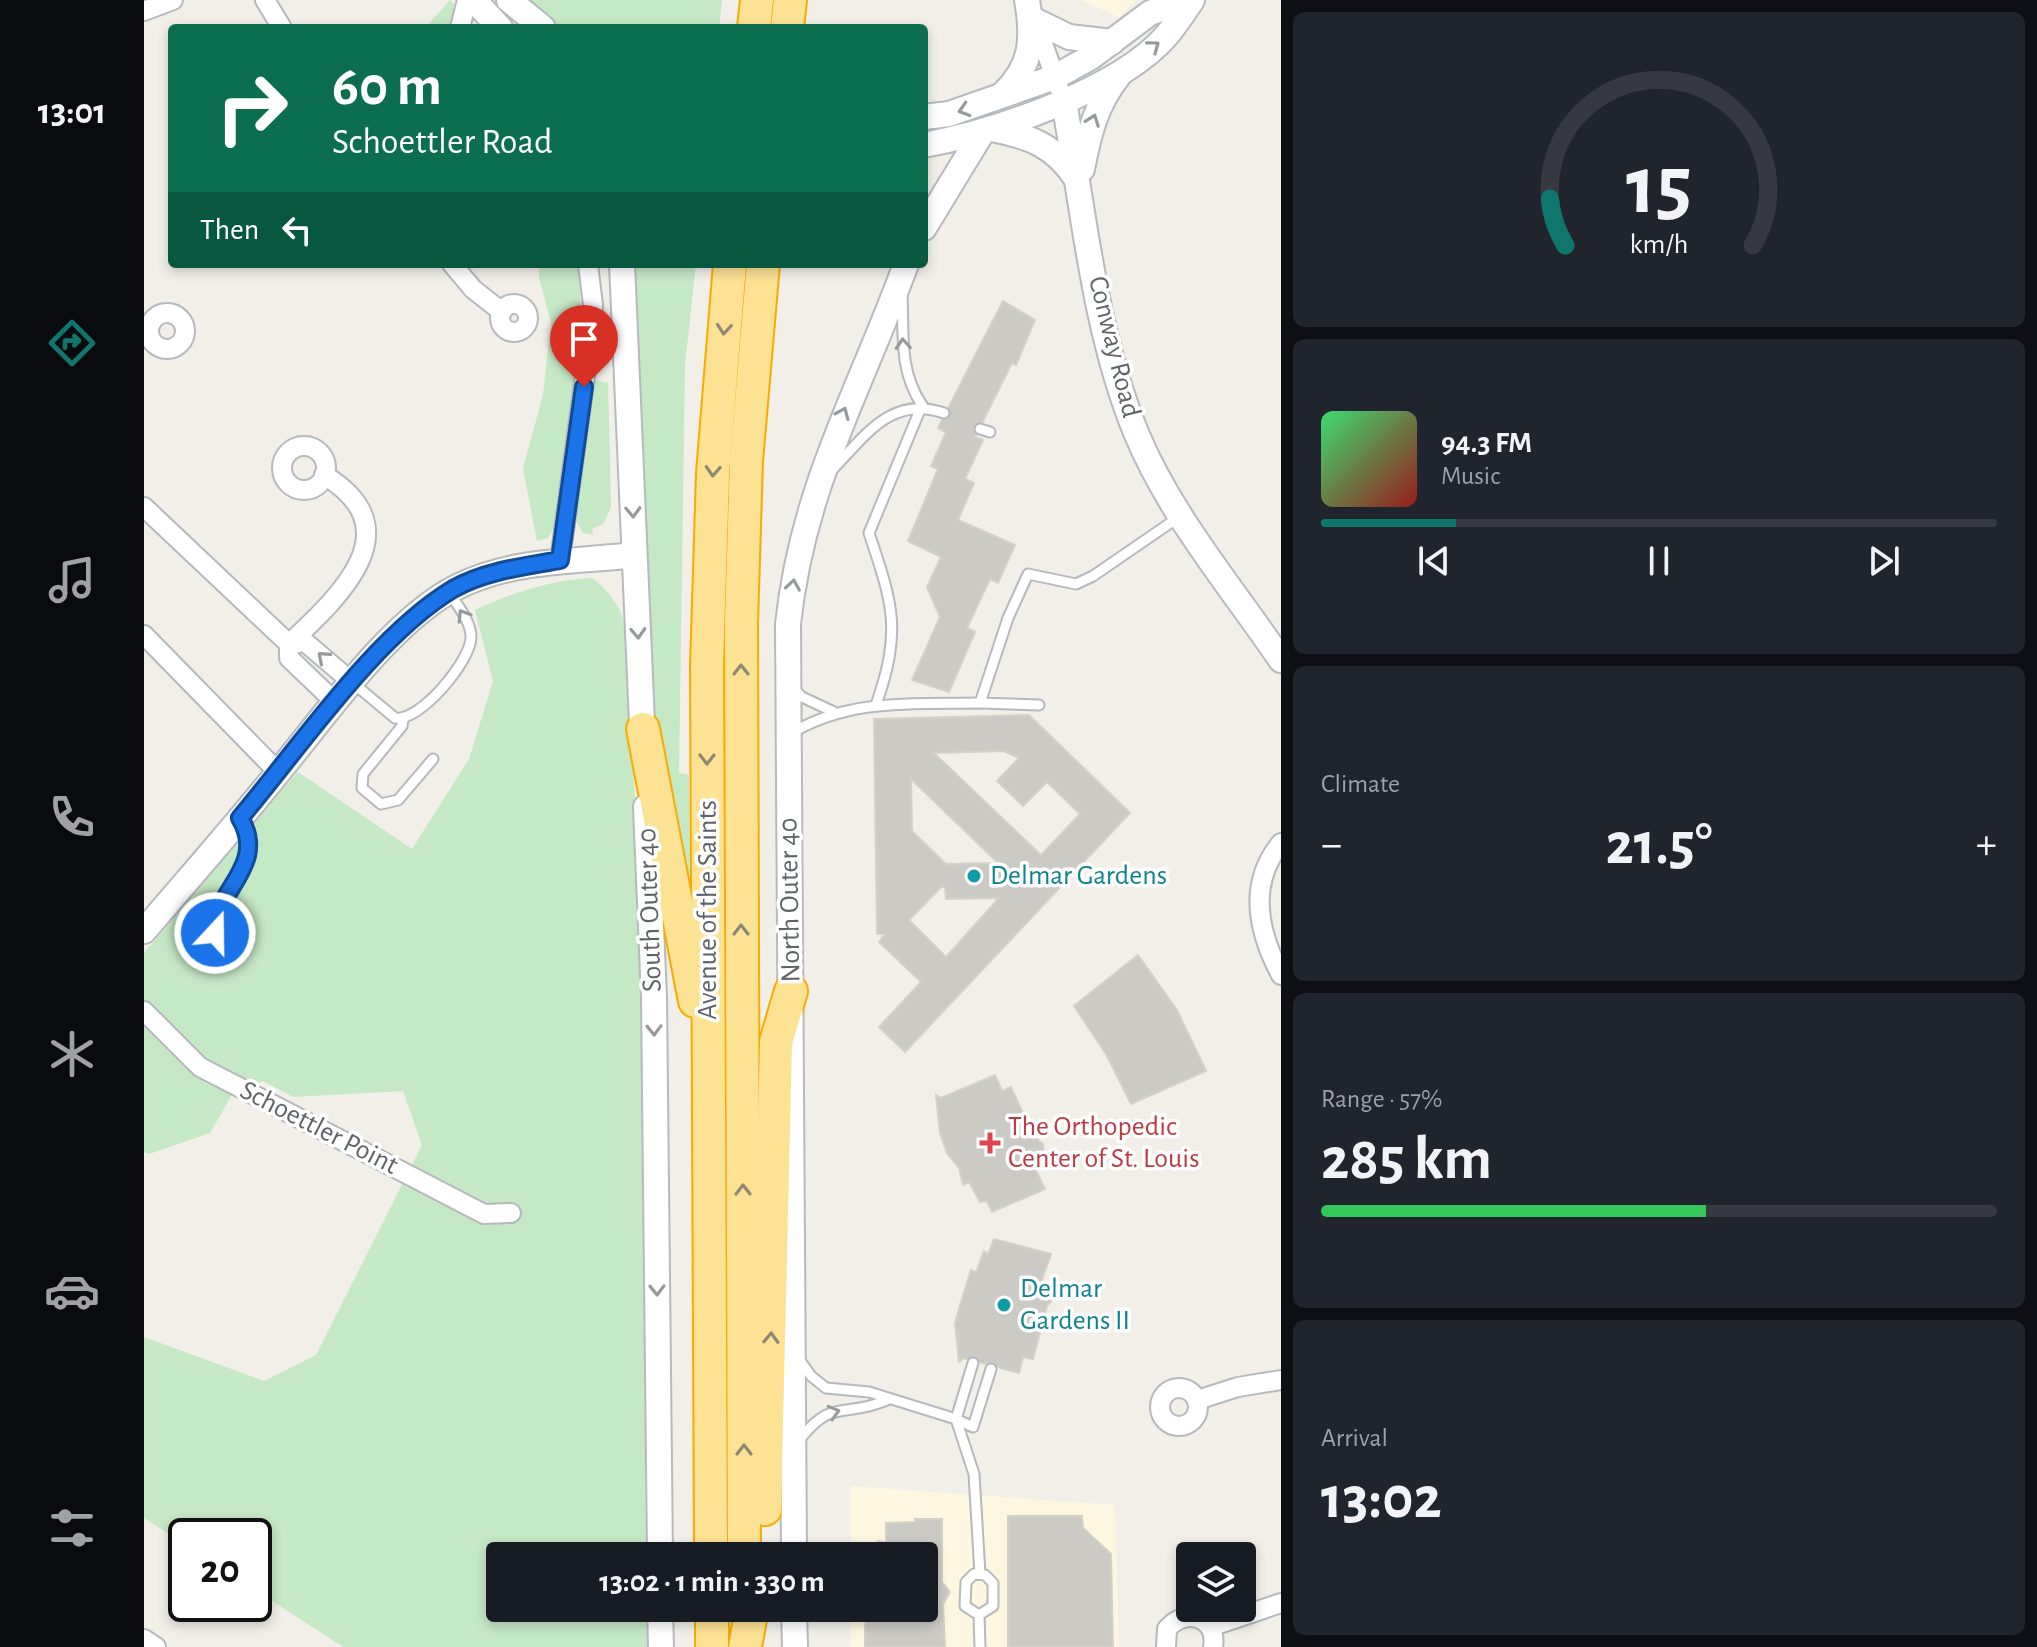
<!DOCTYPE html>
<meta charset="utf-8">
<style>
:root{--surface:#171b24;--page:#20242c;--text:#f1f3f6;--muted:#9ea1a6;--line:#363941;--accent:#0f766e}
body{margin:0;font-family:"Alegreya Sans",sans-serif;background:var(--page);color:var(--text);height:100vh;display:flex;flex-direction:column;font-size:30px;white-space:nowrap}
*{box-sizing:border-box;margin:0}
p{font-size:26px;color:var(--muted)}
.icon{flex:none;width:44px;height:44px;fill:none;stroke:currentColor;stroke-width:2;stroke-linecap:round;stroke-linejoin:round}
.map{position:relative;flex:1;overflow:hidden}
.panel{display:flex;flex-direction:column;gap:12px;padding:12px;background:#0d0f14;width:756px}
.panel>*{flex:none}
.banner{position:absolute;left:24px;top:24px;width:760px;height:244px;border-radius:8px;box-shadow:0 4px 12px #0003;background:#0b6e4f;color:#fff;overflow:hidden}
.controls{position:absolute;left:1032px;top:1542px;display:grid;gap:16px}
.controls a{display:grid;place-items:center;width:80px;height:80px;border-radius:8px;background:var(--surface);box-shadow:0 4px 12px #0003;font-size:40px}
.speed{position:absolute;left:24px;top:1518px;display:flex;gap:16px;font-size:40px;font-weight:700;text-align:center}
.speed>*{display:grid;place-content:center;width:104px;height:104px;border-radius:50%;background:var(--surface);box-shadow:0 4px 12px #0003;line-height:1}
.speed .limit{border:4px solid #111;border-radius:12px;background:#fff;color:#111}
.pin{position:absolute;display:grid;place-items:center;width:68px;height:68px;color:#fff;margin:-82px -34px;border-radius:50% 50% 50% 0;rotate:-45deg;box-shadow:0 0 8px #0007}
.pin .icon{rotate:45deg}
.me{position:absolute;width:88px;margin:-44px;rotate:21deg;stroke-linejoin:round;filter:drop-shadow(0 0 6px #0008)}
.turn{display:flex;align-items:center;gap:28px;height:168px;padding:0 32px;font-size:36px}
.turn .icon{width:104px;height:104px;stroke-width:2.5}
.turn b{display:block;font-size:56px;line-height:68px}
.then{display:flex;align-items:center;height:76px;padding:0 32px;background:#0003;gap:16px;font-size:30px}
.big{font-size:60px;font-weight:700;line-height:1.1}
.panel .card{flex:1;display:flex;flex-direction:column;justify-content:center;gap:12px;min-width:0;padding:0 28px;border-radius:12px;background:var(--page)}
.panel .dial{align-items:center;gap:0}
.dial svg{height:208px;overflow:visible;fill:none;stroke:var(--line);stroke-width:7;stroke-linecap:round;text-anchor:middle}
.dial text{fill:var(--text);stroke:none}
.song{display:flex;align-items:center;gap:24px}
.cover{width:96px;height:96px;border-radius:12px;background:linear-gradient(135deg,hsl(140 70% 55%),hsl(0 70% 35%))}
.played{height:8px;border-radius:4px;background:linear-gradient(90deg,var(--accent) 20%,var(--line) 20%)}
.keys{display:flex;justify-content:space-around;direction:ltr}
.heat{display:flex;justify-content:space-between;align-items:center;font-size:44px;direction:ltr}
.charge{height:12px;border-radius:6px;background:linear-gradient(90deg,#34c759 57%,var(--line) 0)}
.trip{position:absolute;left:342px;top:1542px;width:452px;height:80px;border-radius:8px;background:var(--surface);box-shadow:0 4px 12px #0003;font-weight:700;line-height:80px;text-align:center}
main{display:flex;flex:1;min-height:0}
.dock{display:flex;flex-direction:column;width:144px;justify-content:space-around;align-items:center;background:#090b0e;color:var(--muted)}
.dock .icon{width:56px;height:56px}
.dock .on{color:var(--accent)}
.dock b{font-size:36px;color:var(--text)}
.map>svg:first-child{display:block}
</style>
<main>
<nav class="dock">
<b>13:01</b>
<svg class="icon on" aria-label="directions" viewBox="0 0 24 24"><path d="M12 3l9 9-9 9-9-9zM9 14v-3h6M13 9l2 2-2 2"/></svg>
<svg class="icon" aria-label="music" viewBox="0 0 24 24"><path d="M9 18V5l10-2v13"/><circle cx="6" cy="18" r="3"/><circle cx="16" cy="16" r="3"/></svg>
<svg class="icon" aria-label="phone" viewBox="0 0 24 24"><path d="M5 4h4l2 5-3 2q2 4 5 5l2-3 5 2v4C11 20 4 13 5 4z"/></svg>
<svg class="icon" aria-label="climate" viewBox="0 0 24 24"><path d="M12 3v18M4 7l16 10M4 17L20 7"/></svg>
<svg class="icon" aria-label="car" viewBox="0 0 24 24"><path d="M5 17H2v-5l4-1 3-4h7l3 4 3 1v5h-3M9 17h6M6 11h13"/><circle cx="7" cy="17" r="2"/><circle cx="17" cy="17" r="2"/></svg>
<svg class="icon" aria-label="filters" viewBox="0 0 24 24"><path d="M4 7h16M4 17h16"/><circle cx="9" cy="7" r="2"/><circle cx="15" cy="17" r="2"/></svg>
</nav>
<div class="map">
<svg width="1137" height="1647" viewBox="0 0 1137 1647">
<rect width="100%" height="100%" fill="#f1efe8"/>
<g fill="#fef7e0">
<path d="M937 0H993L975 17Z"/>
<path d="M707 1486 971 1505 975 1647H707V1608H780V1556H707Z"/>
</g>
<g fill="#c5e8c5">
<path d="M306 0 313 7 310 28H281Z"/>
<path d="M376 0H578L575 28H414Z"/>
<path d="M395 264H434L439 342 410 528 404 538 393 541 379 468 399 395 407 323 395 277Z"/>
<path d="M491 264H552L541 364 535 773 545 775 546 873 536 876 515 753 509 687Z"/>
<path d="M450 380 464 383 467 507 459 524 448 529 449 535 439 533 431 519Z"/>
<path d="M448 578C469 594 478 610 484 635L497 947 502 1556H356V1608H502L503 1647H199L110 1589V1536H42V1545L0 1518V1337L120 1381 172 1355 278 1145 259 1091 149 1097 119 1081 87 1096 66 1133 5 1154 0 1152V953L154 772 268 849 325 759 349 681 331 610C369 593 405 580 448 578Z"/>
</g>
<g fill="#cccac5" stroke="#d6d1c6" stroke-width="2" fill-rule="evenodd">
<path d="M859 301 891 320 872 365 868 363 831 437 839 440 821 479 830 483 814 520 871 545 854 583 846 579 823 628 831 632 805 692 768 680 796 617 783 587 797 557 764 541 794 469 787 466 802 432 794 428Z"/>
<path d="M885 715 986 813 761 1052 735 1027 777 982 735 942 741 934H733L730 719ZM860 751 875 758 853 781 879 806 903 782 936 814 897 855 790 753ZM767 779 854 863 802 864 768 831ZM797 887H801L802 899 855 898 802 957 765 920Z"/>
<path d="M994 955 1033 1010 1062 1071 987 1104 962 1054 930 1006Z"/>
<path d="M851 1075 858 1091 867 1087 889 1136 899 1144 900 1154 888 1162 901 1189 848 1212 843 1201 836 1202 825 1182 819 1185 815 1168 803 1153 796 1133 792 1095 797 1098Z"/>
<path d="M850 1239 907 1254 897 1283 906 1285 911 1297 903 1306 889 1359 879 1357 875 1373 820 1358 815 1362 811 1324 816 1305 827 1270 832 1272 840 1251 844 1254Z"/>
<path d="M864 1516H938L939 1528 967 1554 969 1647H864Z"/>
<path d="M771 1519H798V1582L806 1592 799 1604 801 1647H721V1626L726 1608H780V1556H735L734 1541 742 1543V1523L771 1522Z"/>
</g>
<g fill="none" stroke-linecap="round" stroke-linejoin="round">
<defs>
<g id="lane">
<path d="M758 297C760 336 755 371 778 405"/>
<path d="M836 429 846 432"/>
<path d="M688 470C722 435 747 395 800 413"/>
<path d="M209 683 251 718C276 722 327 661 327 637 327 621 313 605 305 592"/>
<path d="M649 688 658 697 690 712"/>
<path d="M732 705C758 630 749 605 725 533L778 405"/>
<path d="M895 705 836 703 864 618 884 574 932 584 949 576 1035 517"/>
<path d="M259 719 258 726 219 774 218 788 237 804 254 800 289 759"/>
<path d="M646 734C705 698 769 704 836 703"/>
<path d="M73 937 70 926C82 894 119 856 98 821"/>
<path d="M655 1359 667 1376 682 1388 725 1392 812 1419 829 1363"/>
<path d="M812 1419 830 1474 836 1574"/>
<path d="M812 1419 829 1427 847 1369"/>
<path d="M654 1442C688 1396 700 1419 743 1400"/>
<path d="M830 1574 841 1575 849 1583V1606L835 1615 821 1606 822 1582Z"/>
<path d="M835 1615 836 1647"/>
</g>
<g id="street">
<path d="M121 0 138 28"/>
<path d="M0 11 29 0"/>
<path d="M890 19 915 88"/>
<path d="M316 28 323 0"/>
<path d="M308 264 329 289 358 312"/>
<circle cx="370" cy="318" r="14"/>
<circle cx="23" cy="331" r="18"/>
<circle cx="160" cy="468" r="22"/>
<path d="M0 507 145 644V658L191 702"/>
<path d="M416 560 447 331 449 305 444 264"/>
<path d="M0 635 135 773"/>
<path d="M145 644C197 595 269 529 180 475"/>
<path d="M145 644 161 642 209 683"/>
<path d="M1137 843C1103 884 1114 932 1137 975"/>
<path d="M0 1011 56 1067 340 1214 367 1213"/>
<circle cx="1035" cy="1407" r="19"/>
<path d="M1053 1400 1094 1387 1137 1380"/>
<path d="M1066 1627 1137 1603"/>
<path d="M0 1639 12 1647"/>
<path d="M1022 1647 1023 1629C1041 1607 1074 1617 1069 1647"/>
</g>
<g id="secondary">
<path d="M330 0 356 28"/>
<path d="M365 0 399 28"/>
<path d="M890 20 925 37 968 42"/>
<path d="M858 95C888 67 890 40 883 0"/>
<path d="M920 102C940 212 950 331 993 435 1027 516 1088 588 1137 660"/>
<path d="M780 117 805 114 911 77 947 57 1006 13 1040 0"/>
<path d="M847 129C885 136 910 145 932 178"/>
<path d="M780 145C850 132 976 90 1023 35 1032 24 1040 12 1048 0"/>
<path d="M938 169C945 133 952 104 975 75"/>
<path d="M780 228 839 131"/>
<path d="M478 264 499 746"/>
<path d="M502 807 510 998 516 1556"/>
<path d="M0 931C46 877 93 824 137 769 183 713 248 620 313 587 368 559 431 562 490 555"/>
<path d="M650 1556 644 624C659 485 716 391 762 264"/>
<path d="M516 1608 517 1647"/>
<path d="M650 1608 651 1647"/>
</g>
<g id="highway">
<path d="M610 28 613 0"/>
<path d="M643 28 646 0"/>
<path d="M499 729 551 1001"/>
<path d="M621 1509 632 1042 647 991"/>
<path d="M567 1556 563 666 569 473 586 264"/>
<path d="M600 1556 597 624 602 461 619 264"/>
<path d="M568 1608V1647"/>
<path d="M601 1647 608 1608"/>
</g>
</defs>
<use href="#lane" stroke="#b5b8bc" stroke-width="13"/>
<use href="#street" stroke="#b5b8bc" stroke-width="22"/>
<use href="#secondary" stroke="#b6babf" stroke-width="28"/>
<use href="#highway" stroke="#f9ab00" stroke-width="36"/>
<use href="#lane" stroke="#fff" stroke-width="9"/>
<use href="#street" stroke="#fff" stroke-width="18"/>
<use href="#secondary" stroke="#fff" stroke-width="24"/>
<use href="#highway" stroke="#fde293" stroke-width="32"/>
</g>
<defs><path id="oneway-chevron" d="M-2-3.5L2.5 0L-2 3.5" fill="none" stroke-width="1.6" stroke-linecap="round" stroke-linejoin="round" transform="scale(2)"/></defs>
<g stroke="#979a9d">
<use href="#oneway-chevron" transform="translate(1010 46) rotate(-37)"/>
<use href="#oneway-chevron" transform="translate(820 110) rotate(163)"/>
<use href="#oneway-chevron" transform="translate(949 120) rotate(-70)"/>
<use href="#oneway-chevron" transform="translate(759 344) rotate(-94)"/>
<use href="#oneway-chevron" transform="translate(699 413) rotate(-67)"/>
<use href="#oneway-chevron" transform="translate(489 512) rotate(88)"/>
<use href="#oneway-chevron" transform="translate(649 585) rotate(-81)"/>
<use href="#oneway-chevron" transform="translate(319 615) rotate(-122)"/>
<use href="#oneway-chevron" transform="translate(494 633) rotate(87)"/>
<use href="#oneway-chevron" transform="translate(179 657) rotate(-139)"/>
<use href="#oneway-chevron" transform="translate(510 1030) rotate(89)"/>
<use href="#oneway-chevron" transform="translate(513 1290) rotate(89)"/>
<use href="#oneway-chevron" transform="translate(690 1412) rotate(-16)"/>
</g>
<g stroke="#8e8975">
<use href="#oneway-chevron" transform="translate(580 329) rotate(95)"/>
<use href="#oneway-chevron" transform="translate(569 471) rotate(93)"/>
<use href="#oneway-chevron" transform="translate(597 670) rotate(-90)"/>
<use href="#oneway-chevron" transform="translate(563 759) rotate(90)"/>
<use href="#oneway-chevron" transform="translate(597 930) rotate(-90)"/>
<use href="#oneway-chevron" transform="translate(599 1190) rotate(-90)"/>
<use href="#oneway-chevron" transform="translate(627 1338) rotate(-88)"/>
<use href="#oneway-chevron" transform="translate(600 1450) rotate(-90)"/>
</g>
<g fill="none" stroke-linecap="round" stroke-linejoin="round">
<defs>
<path id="route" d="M71 933C68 892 125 866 96 818 156 747 231 636 309 589 341 571 381 566 416 560L440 387"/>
</defs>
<use href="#route" stroke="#114b97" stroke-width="20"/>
<use href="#route" stroke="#1a73e8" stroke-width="14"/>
</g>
<g fill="#0f9aa8" stroke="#fff" stroke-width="3">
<circle cx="830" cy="876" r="8"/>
<circle cx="860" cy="1305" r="8"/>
</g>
<path fill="#e0444e" stroke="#fff" stroke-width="3" d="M842 1131h8v8h8v8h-8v8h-8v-8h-8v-8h8z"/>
<g text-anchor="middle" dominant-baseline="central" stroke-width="7" stroke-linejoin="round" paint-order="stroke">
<g font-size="28" fill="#5f6368" stroke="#fff">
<text transform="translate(970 347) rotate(76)">Conway Road</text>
<text transform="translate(646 900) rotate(-91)">North Outer 40</text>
<text transform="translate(506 910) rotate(-92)">South Outer 40</text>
<text transform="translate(564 910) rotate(-90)">Avenue of the Saints</text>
<text transform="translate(175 1128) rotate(27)">Schoettler Point</text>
</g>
<g font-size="28" fill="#0d838f" stroke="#fff" text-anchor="start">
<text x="846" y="876">Delmar Gardens</text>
<text x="876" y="1289">Delmar<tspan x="876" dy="32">Gardens II</tspan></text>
</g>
<g font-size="28" fill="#be3a42" stroke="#fff" text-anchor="start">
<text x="864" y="1127">The Orthopedic<tspan x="864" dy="32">Center of St. Louis</tspan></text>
</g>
</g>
</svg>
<div class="controls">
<a><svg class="icon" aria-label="layers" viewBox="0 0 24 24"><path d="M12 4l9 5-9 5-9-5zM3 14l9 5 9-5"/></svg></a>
</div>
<div class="speed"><div class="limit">20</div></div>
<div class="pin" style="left:440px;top:387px;background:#d93025"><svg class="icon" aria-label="arrive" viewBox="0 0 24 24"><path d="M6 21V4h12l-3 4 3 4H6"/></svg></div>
<svg class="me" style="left:71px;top:933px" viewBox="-20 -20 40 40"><circle r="17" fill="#1a73e8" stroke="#fff" stroke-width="3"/><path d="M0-11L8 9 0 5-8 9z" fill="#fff"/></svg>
<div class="trip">13:02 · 1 min · 330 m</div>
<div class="banner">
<div class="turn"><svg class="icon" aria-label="right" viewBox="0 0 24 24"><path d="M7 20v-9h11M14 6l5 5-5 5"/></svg><div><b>60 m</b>Schoettler Road</div></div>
<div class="then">Then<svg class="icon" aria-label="left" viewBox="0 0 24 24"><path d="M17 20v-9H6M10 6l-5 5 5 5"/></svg></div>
</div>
</div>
<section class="panel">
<div class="card dial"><svg viewBox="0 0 100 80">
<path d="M14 69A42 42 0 1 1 86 69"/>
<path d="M14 69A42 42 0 0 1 8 51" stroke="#0f766e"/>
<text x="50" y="56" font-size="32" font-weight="700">15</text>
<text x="50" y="72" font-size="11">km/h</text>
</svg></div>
<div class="card">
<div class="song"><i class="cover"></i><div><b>94.3 FM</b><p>Music</p></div></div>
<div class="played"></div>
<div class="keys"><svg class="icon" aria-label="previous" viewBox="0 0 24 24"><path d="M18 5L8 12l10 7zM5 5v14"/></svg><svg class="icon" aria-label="pause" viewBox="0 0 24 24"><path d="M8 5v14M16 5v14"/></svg><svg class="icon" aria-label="next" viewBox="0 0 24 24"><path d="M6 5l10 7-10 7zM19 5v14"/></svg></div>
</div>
<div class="card"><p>Climate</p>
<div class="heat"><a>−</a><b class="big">21.5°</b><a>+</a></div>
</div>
<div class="card"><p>Range · 57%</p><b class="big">285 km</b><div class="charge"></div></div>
<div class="card"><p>Arrival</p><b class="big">13:02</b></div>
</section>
</main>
